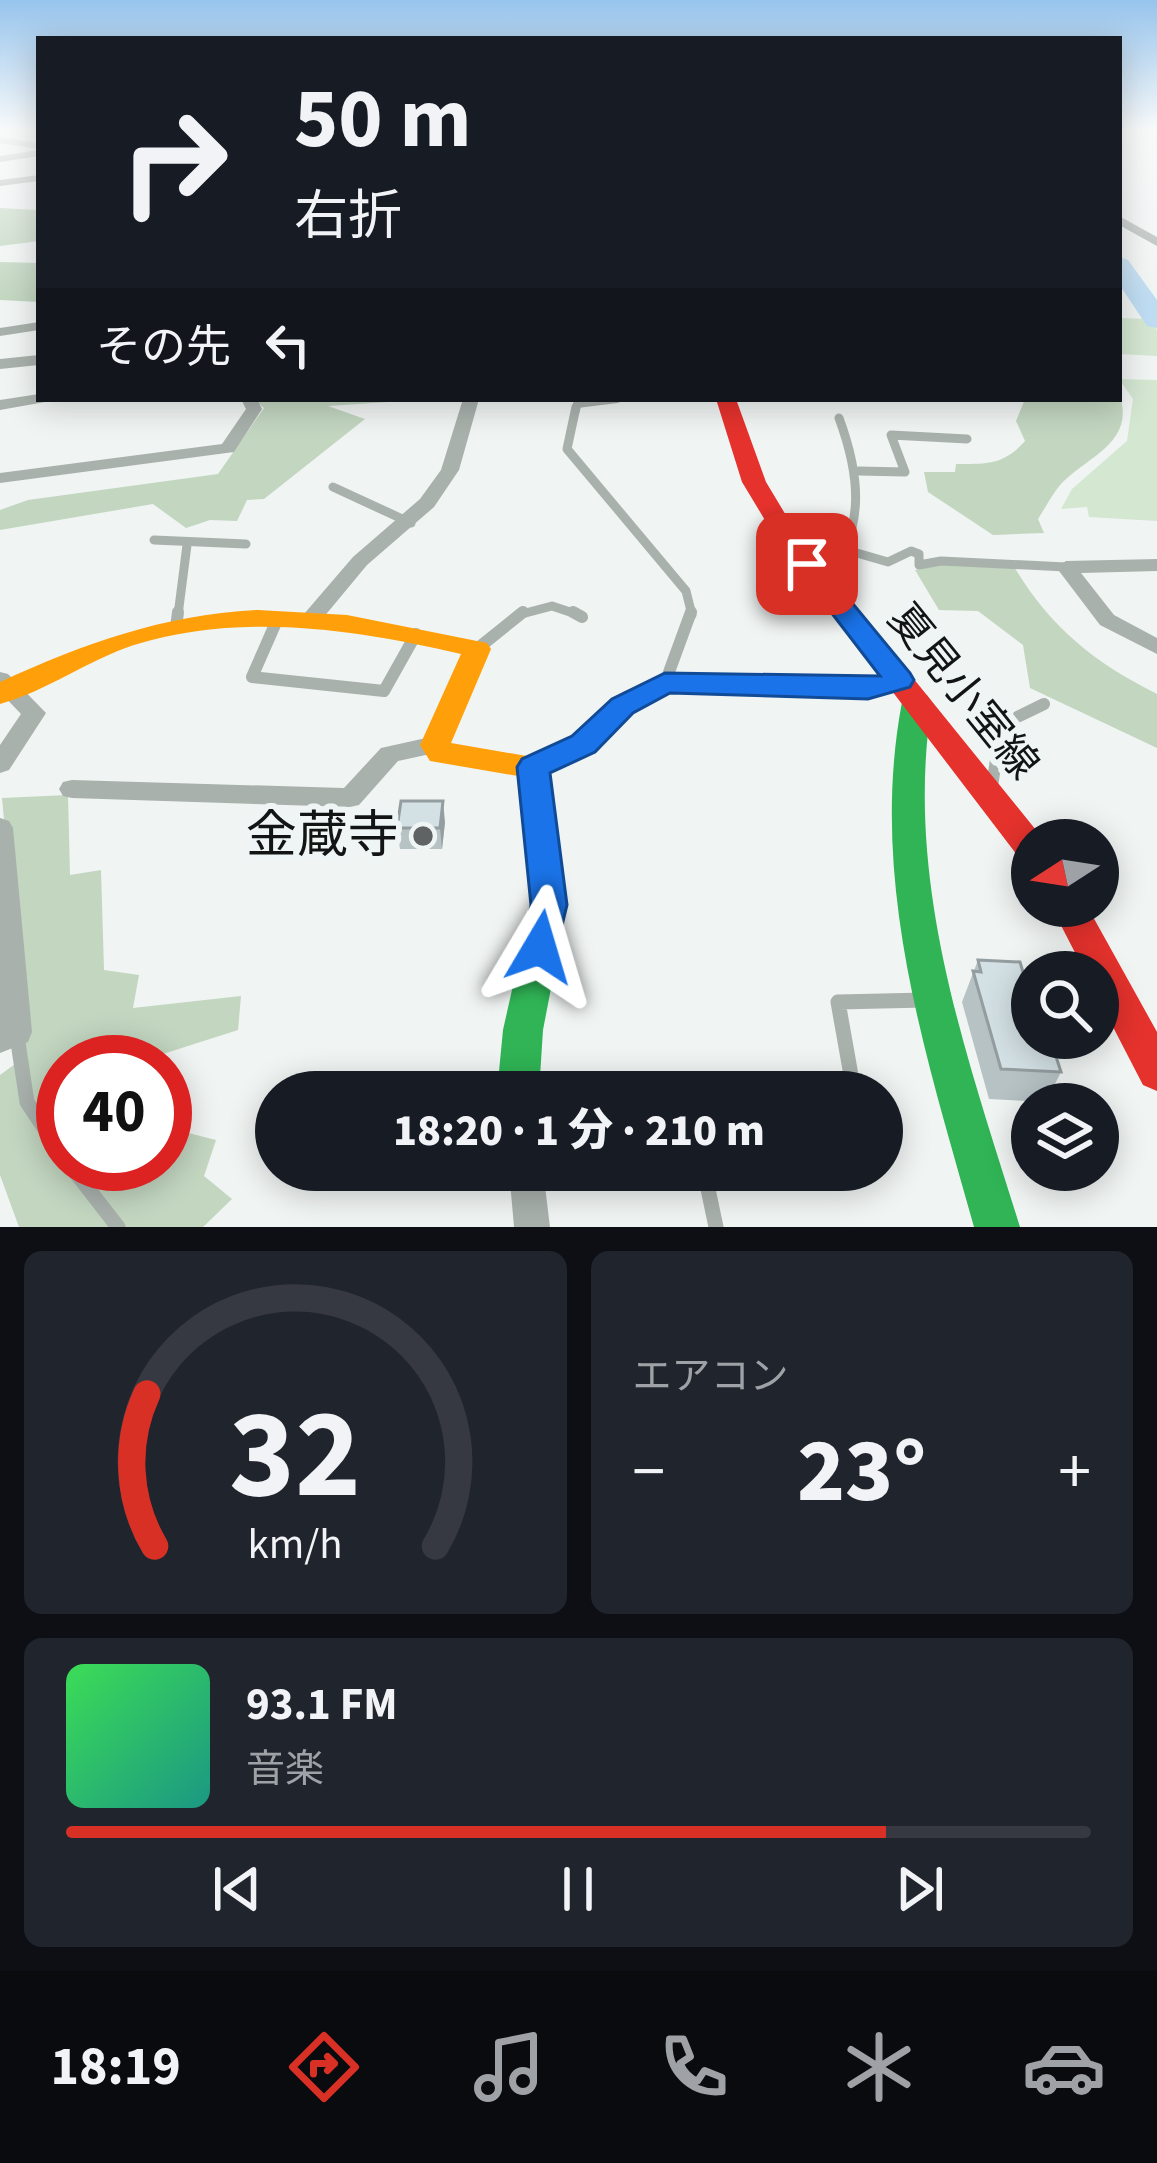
<!DOCTYPE html>
<html lang="ja">
<meta charset="utf-8">
<style>
:root{--surface:#171b24;--page:#20242c;--text:#f1f3f6;--muted:#9ea1a6;--line:#363941;--accent:#d93025}
body{margin:0;font-family:"Source Sans 3","Noto Sans JP",sans-serif;background:var(--page);color:var(--text);height:100vh;display:flex;flex-direction:column;font-size:45px;white-space:nowrap}
*{box-sizing:border-box;margin:0}
p{font-size:39px;color:var(--muted)}
.icon{flex:none;width:66px;height:66px;fill:none;stroke:currentColor;stroke-width:2;stroke-linecap:round;stroke-linejoin:round}
.map{position:relative;height:1227px;overflow:hidden}
.sheet{display:flex;flex-direction:column;gap:24px;padding:24px;background:#0d0f14;flex:1}
.sheet>*{flex:none}
.guide{position:absolute;left:36px;top:36px;width:1086px;height:366px;border-radius:0px;box-shadow:0 6px 30px #0003;background:#171b24;color:var(--text);overflow:hidden}
.needle{width:78px;rotate:258deg}
.controls{position:absolute;left:1011px;top:819px;display:grid;gap:24px}
.controls a{display:grid;place-items:center;width:108px;height:108px;border-radius:50%;background:var(--surface);box-shadow:0 6px 30px #0003;font-size:60px}
.speed{position:absolute;left:36px;top:1035px;display:flex;gap:24px;font-size:60px;font-weight:700;text-align:center}
.speed>*{display:grid;place-content:center;width:156px;height:156px;border-radius:50%;background:var(--surface);box-shadow:0 6px 30px #0003;line-height:1}
.speed .limit{border:18px solid #d22;background:#fff;color:#111}
.pin{position:absolute;display:grid;place-items:center;width:102px;height:102px;color:#fff;margin:-51px;border-radius:24px;box-shadow:0 6px 18px #0006}
.me{position:absolute;width:132px;margin:-66px;rotate:7deg;stroke-linejoin:round;filter:drop-shadow(0 0 9px #0008)}
.turn{display:flex;align-items:center;gap:42px;height:252px;padding:0 60px;font-size:54px}
.turn .icon{width:156px;height:156px;stroke-width:2.5}
.turn b{display:block;font-size:84px;line-height:102px}
.then{display:flex;align-items:center;height:114px;padding:0 60px;background:#0003;gap:24px;font-size:45px}
.big{font-size:90px;font-weight:800;line-height:1.1}
.sheet .tile{flex:1;display:flex;flex-direction:column;justify-content:center;gap:18px;min-width:0;padding:0 42px;border-radius:18px;background:var(--page)}
.sheet .dial{align-items:center;gap:0}
.dial svg{height:312px;overflow:visible;fill:none;stroke:var(--line);stroke-width:7;stroke-linecap:round;text-anchor:middle}
.dial text{fill:var(--text);stroke:none}
.song{display:flex;align-items:center;gap:36px}
.cover{width:144px;height:144px;border-radius:18px;background:linear-gradient(135deg,hsl(130 70% 55%),hsl(170 70% 35%))}
.played{height:12px;border-radius:6px;background:linear-gradient(90deg,var(--accent) 80%,var(--line) 80%)}
.keys{display:flex;justify-content:space-around;direction:ltr}
.heat{display:flex;justify-content:space-between;align-items:center;font-size:66px;direction:ltr}
.sheet .tiles{flex:1;display:grid;gap:24px;grid-template-columns:1fr 1fr}
.tile:last-child{grid-column:span 2}
.trip{position:absolute;left:255px;top:1071px;width:648px;height:120px;border-radius:60px;background:var(--surface);box-shadow:0 6px 30px #0003;font-weight:800;line-height:120px;text-align:center}
.tabs{display:flex;height:192px;justify-content:space-around;align-items:center;background:#090b0e;color:var(--muted)}
.tabs .icon{width:84px;height:84px}
.tabs .active{color:var(--accent)}
.tabs b{font-size:54px;color:var(--text)}
.map>svg:first-child{display:block}
</style>
<div class="map">
<svg width="1157" height="1227" viewBox="0 0 1157 1227">
<rect width="100%" height="100%" fill="#f0f4f3"/>
<g fill="#d4e7d1">
<path d="M1119 318 1150 319 1157 330V356L1119 354Z"/>
<path d="M1119 379 1157 380V521L1089 517 1087 507 1061 509 1072 489 1127 441 1133 399Z"/>
</g>
<g fill="#c2d6c0">
<path d="M0 208 39 210V241L0 246Z"/>
<path d="M0 262 39 263V302L0 300Z"/>
<path d="M1119 393C1137 443 1087 456 1060 485 1052 495 1045 508 1038 519L1044 533 993 535 928 492 924 472H955L956 464C987 464 1004 465 1025 441L1016 421 1025 399H1119Z"/>
<path d="M291 399H433L328 406 365 419 264 499 247 500 237 521 210 520 186 528 153 504 0 530V510L28 500 218 474 264 408 257 402Z"/>
<path d="M937 565H1013C1049 626 1093 662 1157 694V748L1030 688 1023 645 978 611 939 610 915 570Z"/>
<path d="M68 795 70 875 101 870 104 970 139 975 133 1008 241 996 238 1030 138 1062H63V1164H165V1127L216 1140 204 1176 232 1199 203 1227H19L0 1175V1075L26 1056 2 798Z"/>
</g>
<g fill="none" stroke-linecap="round" stroke-linejoin="round">
<path fill="#bedcf2" fill-rule="evenodd" d="M1119 257 1128 260 1157 300V328L1147 326 1119 284Z"/>
<path stroke="#a9b1ad" stroke-width="8" d="M576 410 577 404 617 399"/>
<g stroke="#a9b1ad" stroke-width="9">
<path d="M576 407 567 449 686 591 692 615"/>
<path d="M859 471 905 472 891 435 967 439"/>
<path d="M333 487 411 523"/>
<path d="M154 540 246 544"/>
<path d="M850 551 888 562 911 551 919 554V565L941 561 1066 567"/>
<path d="M826 588C863 528 863 483 839 418"/>
<path d="M178 615 187 545"/>
<path d="M518 615 552 606 579 615"/>
</g>
<g stroke="#a9b1ad" stroke-width="12">
<path d="M573 612 582 617"/>
<path d="M277 620 252 677 384 691 416 634"/>
<path d="M176 628 178 612"/>
<path d="M477 649 523 612"/>
<path d="M665 683 691 612"/>
<path d="M536 766 583 744 623 706 665 683 868 689 898 680"/>
<path d="M992 787 1001 725 1044 704"/>
</g>
<g stroke="#a9b1ad" stroke-width="15">
<path d="M17 1036 27 1102 63 1156"/>
<path d="M854 1092 838 1002 926 1000"/>
<path d="M69 1164 118 1227"/>
<path d="M704 1170 716 1227"/>
<path d="M531 1181 555 1170"/>
</g>
<g fill="#a9b1ad" fill-rule="evenodd">
<path d="M0 137 39 143V149L0 143Z"/>
<path d="M39 150V156L0 162V156Z"/>
<path d="M39 175V181L0 186V180Z"/>
<path d="M1119 216 1157 237V246L1119 225Z"/>
<path d="M39 322V330L0 336V328Z"/>
<path d="M39 355V365L0 369V359Z"/>
<path d="M39 394V399H47L45 402 0 410V400Z"/>
<path d="M241 399H257L262 409 234 452 0 483V473L222 444 246 409Z"/>
<path d="M463 399H479L459 470 434 507 367 565 318 624H304L300 619 304 614 353 557 420 499 441 470Z"/>
<path d="M1157 559V571L1081 573 1114 615 1157 638V654L1100 625 1056 567 1066 561Z"/>
<path d="M0 672 8 674 46 713 9 770 0 773V745L21 714 0 692Z"/>
<path d="M435 736 444 739 447 745 444 751 398 761 359 805 350 807 72 798 63 796 59 789 63 782 72 780 344 788 381 748Z"/>
<path d="M0 818 9 821 13 828 32 1032 28 1042 0 1053Z"/>
<path d="M509 1170H543L550 1227H514Z"/>
</g>
<g fill="#30b455" fill-rule="evenodd">
<path d="M917 692 927 695 932 702C903 883 967 1056 1020 1227H974C926 1055 868 882 902 702L907 695Z"/>
<path d="M535 772 546 776 551 784 567 905 543 1030 539 1092H497L503 1030 531 905 519 784 524 776Z"/>
</g>
<path fill="#ff9f0a" fill-rule="evenodd" d="M258 610 347 615 487 643 491 649 451 743 544 759 551 784 546 792 535 796 524 792 518 776 430 761 420 745 461 654C355 629 240 612 134 645 88 660 47 691 0 704V682C86 643 163 615 258 610Z"/>
<g fill="#e5322d" fill-rule="evenodd">
<path d="M716 399H736L766 482 799 537 1044 840H1032V863L1020 859 777 540 742 482Z"/>
<path d="M1051 906H1087L1157 1032V1091L1143 1085 1098 998V972H1085Z"/>
</g>
</g>
<g fill="#b6c2c4">
<path d="M445 822 442 849H400L397 828Z"/>
<path d="M978 960 1028 989 1061 1072 1046 1102 989 1099 962 1002Z"/>
</g>
<path fill="#949ea0" d="M443 801 445 822 442 849 440 828Z"/>
<g fill="#d4e1e4" stroke="#949ea0" stroke-width="3">
<path d="M401 801H443L440 828H397Z"/>
<path d="M978 960 1020 962 1028 989 1032 990V1038H1050L1061 1072 1001 1069 973 971 981 972Z"/>
</g>
<linearGradient id="sky" x2="0" y2="1"><stop stop-color="#97c4ec"/><stop offset="0.43" stop-color="#f8fafa"/><stop offset="1" stop-color="#f8fafa" stop-opacity="0"/></linearGradient>
<rect width="1157" height="301" fill="url(#sky)"/>
<path fill="#1a73e8" stroke="#114b97" stroke-width="3" d="M807 556 816 559 910 673 914 680 910 687 868 699 670 693 633 713 595 752 550 773 567 905 554 958 540 963 527 958 522 947 531 905 517 767 522 759 572 736 612 699 665 673 880 676 794 564Z"/>
<circle fill="#606363" stroke="#eff5f4" stroke-width="4.5" cx="423" cy="836" r="12"/>
<g text-anchor="middle" dominant-baseline="central" stroke-width="12" stroke-linejoin="round" paint-order="stroke">
<g font-size="42" fill="#131515" stroke="#eff5f4">
<text transform="translate(963 692) rotate(51)">夏見小室線</text>
</g>
<g font-size="51" fill="#131515" stroke="#eff5f4" text-anchor="end">
<text x="399" y="836">金蔵寺</text>
</g>
</g>
</svg>
<div class="controls">
<a><svg class="needle" viewBox="-14 -14 28 28"><path d="M0-13l5 13h-10z" fill="#e53935"/><path d="M0 13l5-13h-10z" fill="#9ea1a6"/></svg></a>
<a><svg class="icon" aria-label="search" viewBox="0 0 24 24"><circle cx="10" cy="10" r="6"/><path d="M15 15l6 6"/></svg></a>
<a><svg class="icon" aria-label="layers" viewBox="0 0 24 24"><path d="M12 4l9 5-9 5-9-5zM3 14l9 5 9-5"/></svg></a>
</div>
<div class="speed"><div class="limit">40</div></div>
<div class="pin" style="left:807px;top:564px;background:#d93025"><svg class="icon" aria-label="arrive" viewBox="0 0 24 24"><path d="M6 21V4h12l-3 4 3 4H6"/></svg></div>
<svg class="me" style="left:540px;top:947px" viewBox="-20 -20 40 40"><path d="M0-17L14 15 0 8-14 15z" fill="#1a73e8" stroke="#fff" stroke-width="4"/></svg>
<div class="trip">18:20 · 1 分 · 210 m</div>
<div class="guide">
<div class="turn"><svg class="icon" aria-label="right" viewBox="0 0 24 24"><path d="M7 20v-9h11M14 6l5 5-5 5"/></svg><div><b>50 m</b>右折</div></div>
<div class="then">その先<svg class="icon" aria-label="left" viewBox="0 0 24 24"><path d="M17 20v-9H6M10 6l-5 5 5 5"/></svg></div>
</div>
</div>
<section class="sheet">
<div class="tiles">
<div class="tile dial"><svg viewBox="0 0 100 80">
<path d="M14 69A42 42 0 1 1 86 69"/>
<path d="M14 69A42 42 0 0 1 12 30" stroke="#d93025"/>
<text x="50" y="56" font-size="32" font-weight="700">32</text>
<text x="50" y="72" font-size="11">km/h</text>
</svg></div>
<div class="tile"><p>エアコン</p>
<div class="heat"><a>−</a><b class="big">23°</b><a>+</a></div>
</div>
<div class="tile">
<div class="song"><i class="cover"></i><div><b>93.1 FM</b><p>音楽</p></div></div>
<div class="played"></div>
<div class="keys"><svg class="icon" aria-label="previous" viewBox="0 0 24 24"><path d="M18 5L8 12l10 7zM5 5v14"/></svg><svg class="icon" aria-label="pause" viewBox="0 0 24 24"><path d="M8 5v14M16 5v14"/></svg><svg class="icon" aria-label="next" viewBox="0 0 24 24"><path d="M6 5l10 7-10 7zM19 5v14"/></svg></div>
</div>
</div>
</section>
<nav class="tabs">
<b>18:19</b>
<svg class="icon active" aria-label="directions" viewBox="0 0 24 24"><path d="M12 3l9 9-9 9-9-9zM9 14v-3h6M13 9l2 2-2 2"/></svg>
<svg class="icon" aria-label="music" viewBox="0 0 24 24"><path d="M9 18V5l10-2v13"/><circle cx="6" cy="18" r="3"/><circle cx="16" cy="16" r="3"/></svg>
<svg class="icon" aria-label="phone" viewBox="0 0 24 24"><path d="M5 4h4l2 5-3 2q2 4 5 5l2-3 5 2v4C11 20 4 13 5 4z"/></svg>
<svg class="icon" aria-label="climate" viewBox="0 0 24 24"><path d="M12 3v18M4 7l16 10M4 17L20 7"/></svg>
<svg class="icon" aria-label="car" viewBox="0 0 24 24"><path d="M5 17H2v-5l4-1 3-4h7l3 4 3 1v5h-3M9 17h6M6 11h13"/><circle cx="7" cy="17" r="2"/><circle cx="17" cy="17" r="2"/></svg>
</nav>
